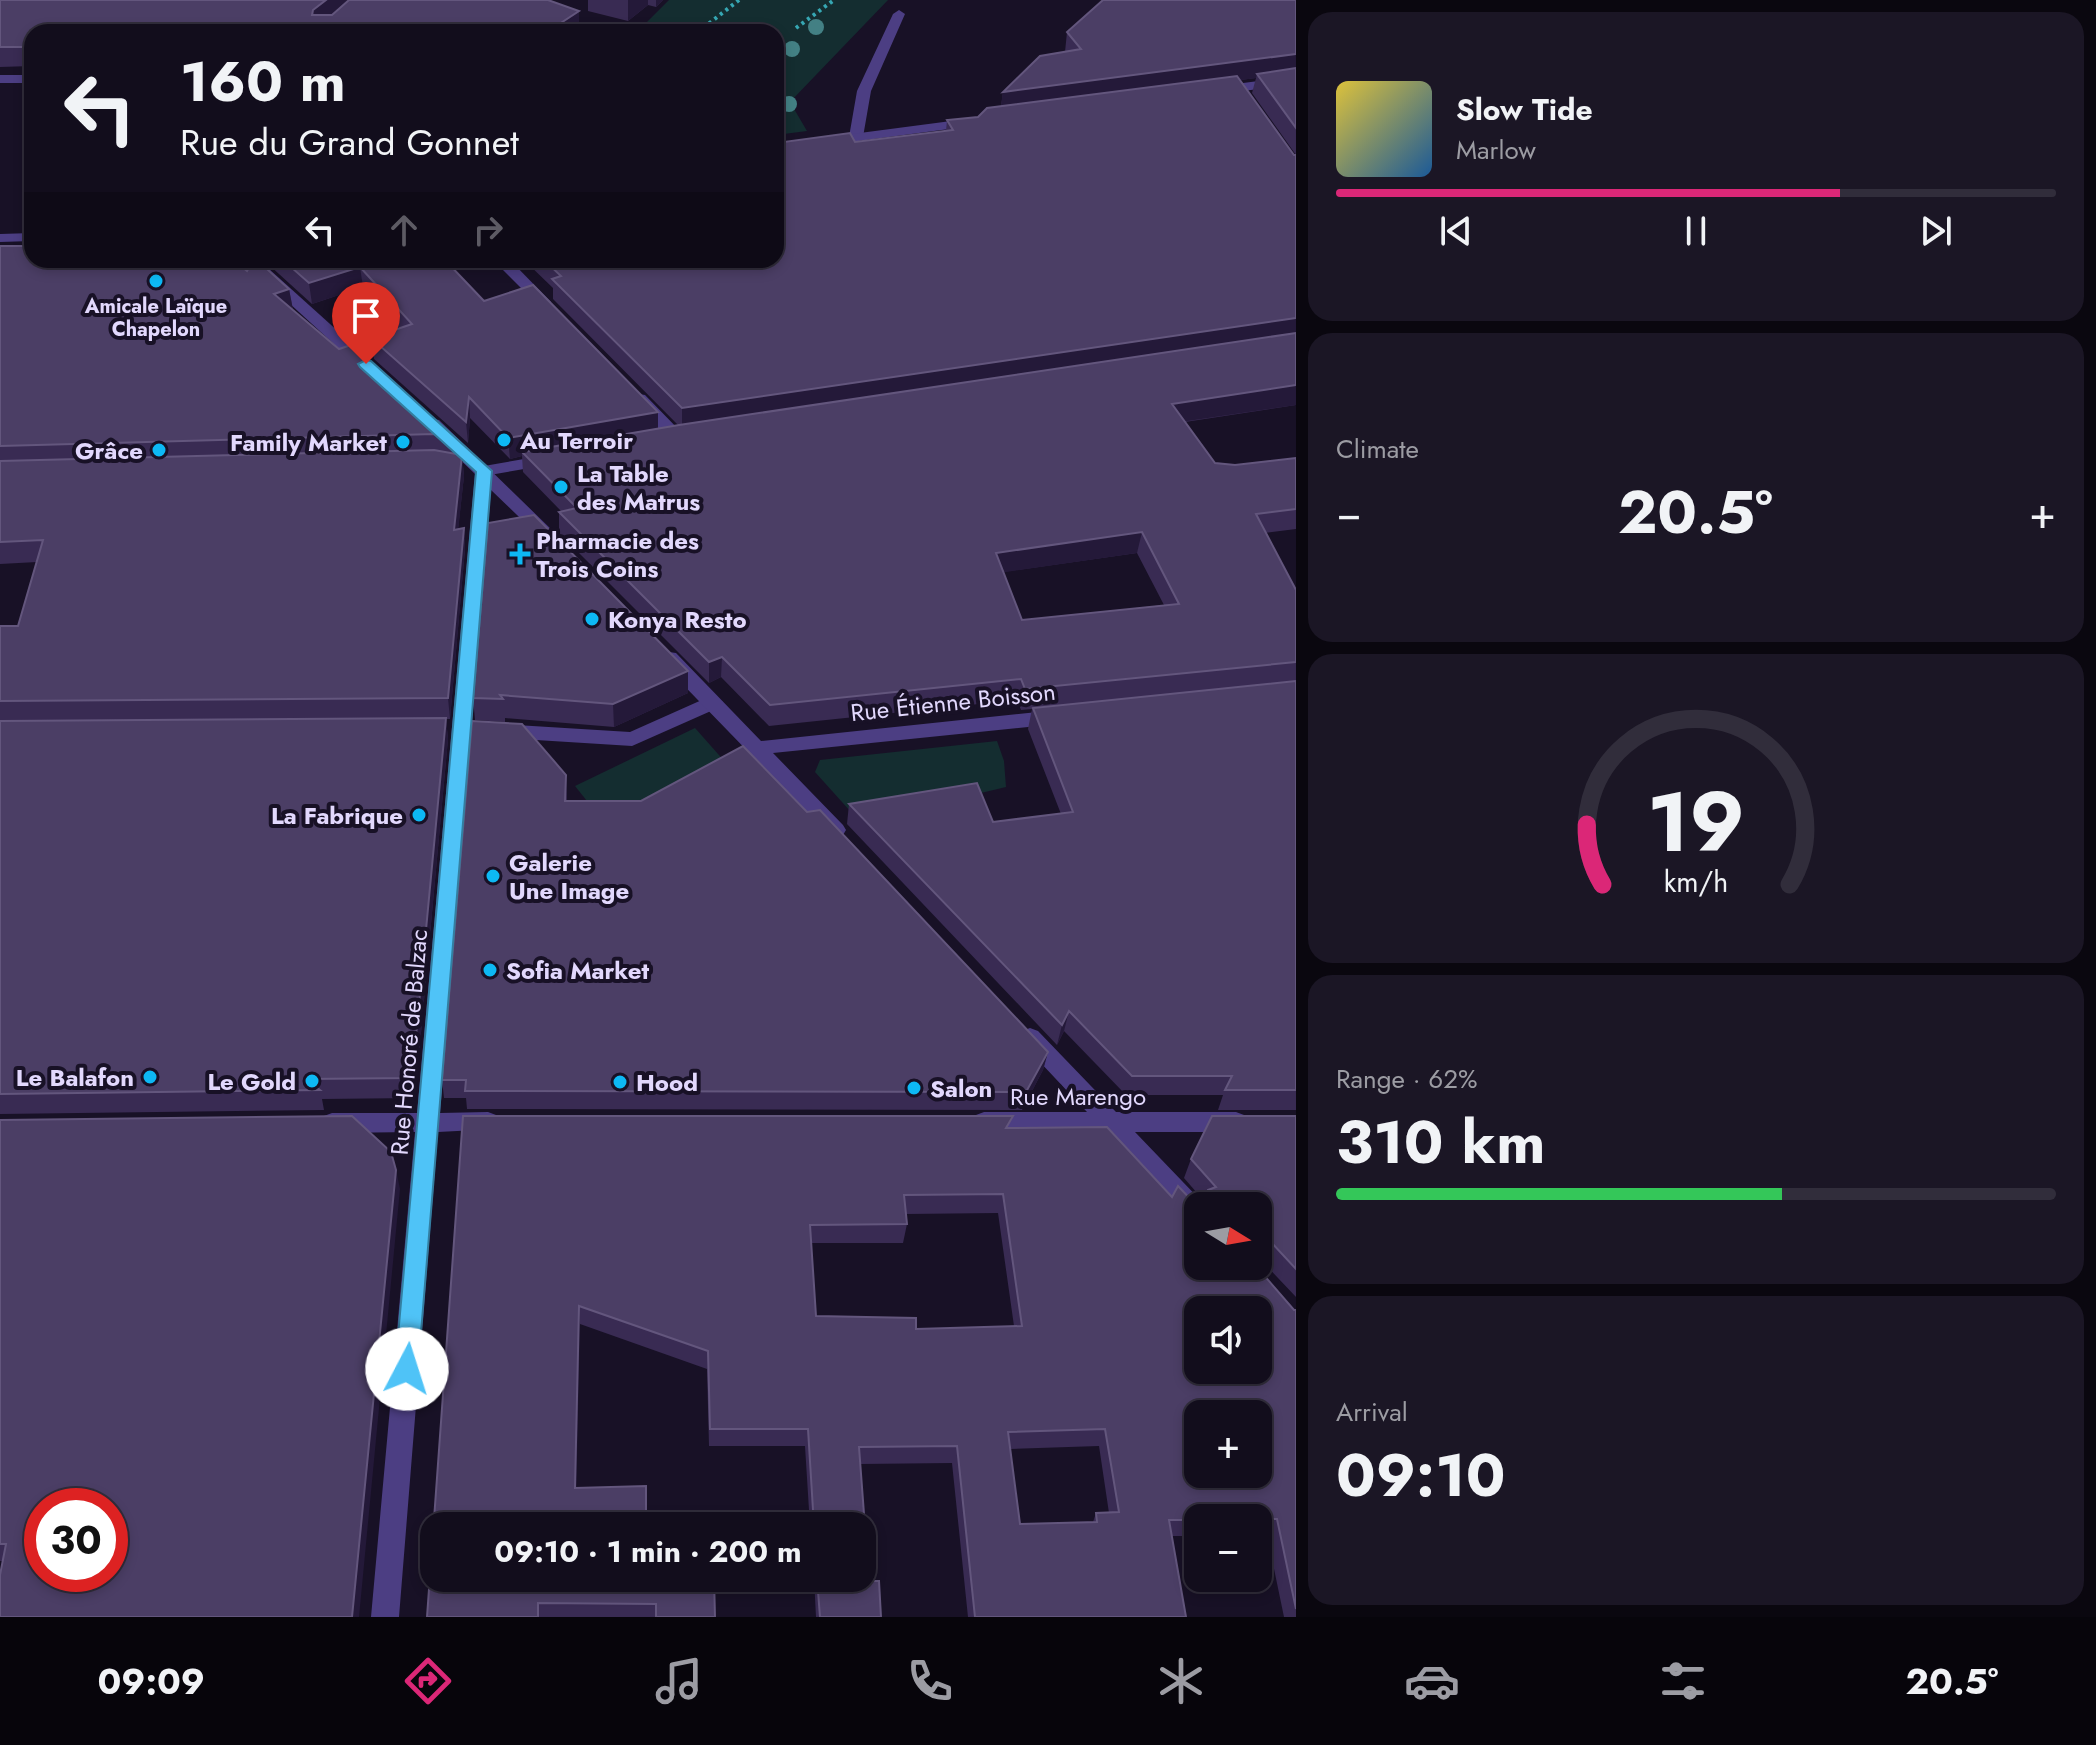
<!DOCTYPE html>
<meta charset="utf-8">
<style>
:root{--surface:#120d1c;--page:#1b1625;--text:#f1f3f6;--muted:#9c9ca3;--line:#312d3b;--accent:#db2777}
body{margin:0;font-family:Jost,sans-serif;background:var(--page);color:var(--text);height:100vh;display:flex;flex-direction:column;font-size:30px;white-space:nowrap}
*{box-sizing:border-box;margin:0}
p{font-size:26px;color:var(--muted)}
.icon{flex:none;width:44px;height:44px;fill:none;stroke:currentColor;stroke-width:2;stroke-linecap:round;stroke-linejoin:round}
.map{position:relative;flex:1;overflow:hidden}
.sheet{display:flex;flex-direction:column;gap:12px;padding:12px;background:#0a070f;width:800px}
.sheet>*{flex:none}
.banner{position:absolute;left:24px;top:24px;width:760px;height:244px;border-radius:24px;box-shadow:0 4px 12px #0003,0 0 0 2px var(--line);background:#120d1c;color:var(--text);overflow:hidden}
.needle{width:52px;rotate:101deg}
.controls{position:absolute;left:1184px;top:1192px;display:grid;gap:16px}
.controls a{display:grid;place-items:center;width:88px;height:88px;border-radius:16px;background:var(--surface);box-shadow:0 4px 12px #0003,0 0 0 2px var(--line);font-size:40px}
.speed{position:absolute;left:24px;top:1488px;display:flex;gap:16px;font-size:40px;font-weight:700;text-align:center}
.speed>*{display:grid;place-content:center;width:104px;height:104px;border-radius:50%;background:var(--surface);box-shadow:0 4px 12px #0003,0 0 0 2px var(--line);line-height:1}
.speed .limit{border:12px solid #d22;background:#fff;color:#111}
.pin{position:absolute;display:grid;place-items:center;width:68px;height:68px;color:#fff;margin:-82px -34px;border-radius:50% 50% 50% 0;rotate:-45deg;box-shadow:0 0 8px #0007}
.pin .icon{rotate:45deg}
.me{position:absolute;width:88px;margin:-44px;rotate:5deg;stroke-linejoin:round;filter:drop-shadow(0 0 6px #0008)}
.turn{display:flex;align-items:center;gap:28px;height:168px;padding:0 24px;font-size:36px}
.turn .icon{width:104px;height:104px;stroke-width:2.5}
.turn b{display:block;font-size:56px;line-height:68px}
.lanes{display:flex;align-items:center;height:76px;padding:0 24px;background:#0003;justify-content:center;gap:40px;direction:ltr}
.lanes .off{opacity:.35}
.big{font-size:60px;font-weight:700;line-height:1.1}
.sheet .tile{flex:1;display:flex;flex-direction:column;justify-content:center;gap:12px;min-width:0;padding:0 28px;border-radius:24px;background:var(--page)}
.sheet .dial{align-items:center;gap:0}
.dial svg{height:208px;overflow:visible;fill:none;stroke:var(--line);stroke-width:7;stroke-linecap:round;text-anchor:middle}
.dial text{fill:var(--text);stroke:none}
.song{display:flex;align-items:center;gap:24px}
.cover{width:96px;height:96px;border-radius:12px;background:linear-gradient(135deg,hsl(50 70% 55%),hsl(210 70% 35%))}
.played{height:8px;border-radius:4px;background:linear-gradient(90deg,var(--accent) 70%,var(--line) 70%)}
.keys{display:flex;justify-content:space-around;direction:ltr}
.heat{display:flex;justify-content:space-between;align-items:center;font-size:44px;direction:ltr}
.charge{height:12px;border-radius:6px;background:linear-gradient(90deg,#34c759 62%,var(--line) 0)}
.trip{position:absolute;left:420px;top:1512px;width:456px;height:80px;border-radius:24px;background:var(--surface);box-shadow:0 4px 12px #0003,0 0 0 2px var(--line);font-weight:700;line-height:80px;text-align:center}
.menu{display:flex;height:128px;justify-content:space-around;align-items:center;background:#07050b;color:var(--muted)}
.menu .icon{width:56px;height:56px}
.menu .active{color:var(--accent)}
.menu b{font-size:36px;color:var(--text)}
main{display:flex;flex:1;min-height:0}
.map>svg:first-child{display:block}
</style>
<main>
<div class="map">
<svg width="1296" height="1617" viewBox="0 0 1296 1617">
<rect width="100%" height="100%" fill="#181126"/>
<g fill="#142d30">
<path d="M669 0H888L790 102 807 131 776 135V32H637Z"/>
<path d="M695 728 726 763 634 807 591 806 575 786Z"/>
<path d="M997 741 1004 761 1006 787 860 822 815 772 820 760Z"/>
</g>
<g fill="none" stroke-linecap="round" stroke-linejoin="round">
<g stroke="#36a7b3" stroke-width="4" stroke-dasharray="3 4" stroke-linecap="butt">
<path d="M796 28 834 0"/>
<path d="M698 32 739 0"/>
</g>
<path fill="#4c3e83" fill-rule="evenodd" d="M899 10 905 14 871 91 863 137 851 140 849 137 857 91 893 14Z"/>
<g fill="#4c3e83" fill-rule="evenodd">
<path d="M547 455 553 456 555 460 553 464 484 476 475 471 484 466Z"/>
<path d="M713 695 723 702 720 707 632 746 502 738 492 731 502 724 630 732Z"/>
</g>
<g fill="#4c3e83" fill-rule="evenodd">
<rect x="0" y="75" width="32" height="8"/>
<path d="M1296 76V84L1220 94 1213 90 1220 86Z"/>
<path d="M974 118 981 122 979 125 776 152V144Z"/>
<path d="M32 233V241L0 242V234Z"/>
<path d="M242 260H259L370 360V366H358Z"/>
<path d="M493 260H510L551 302V308H541Z"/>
<path d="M639 394 645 395 681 432 692 433 694 437 692 441 671 442 631 399Z"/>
<path d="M433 419 439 420 557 535 554 539H542L491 490 440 1113 488 1112 496 1115 499 1122 496 1129 438 1132 399 1617H371L415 1132 332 1133 324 1130 321 1123 324 1116 332 1113H417L475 474 427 428 425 424 427 420Z"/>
<path d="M669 652 676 653 761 741 1057 710 1067 717 1057 724 773 753 843 825 846 830 843 835H829L662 663 660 658 662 653Z"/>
<path d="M1030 1028 1038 1031 1116 1112H1236L1244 1115 1247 1122 1244 1129 1236 1132H1135L1206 1206H1198V1224L1190 1221 1105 1132H984L976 1129 973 1122 976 1115 984 1112H1087L1022 1043 1019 1037 1022 1031Z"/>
</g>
</g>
<g fill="#438084">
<circle cx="816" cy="27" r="8"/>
<circle cx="792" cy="49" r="8"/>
<circle cx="789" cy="104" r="8"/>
</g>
<g fill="#392b53" fill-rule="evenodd">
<path d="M0 0 579 11V30L576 32H32V66L0 67Z"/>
<path d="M588 0H663L656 7 648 5 628 21 588 11Z"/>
<path d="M1296 0V155L1252 93 1256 78 1240 80 1294 155H1296V405L1185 422 1215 463 1235 465 1296 458V529L1265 533 1296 590V1110H1218L1223 1095H1126L1064 1031 1057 1045 847 824 849 804 993 822 1061 814 1028 729 1032 709 1021 710 1017 700 769 726 721 677 709 683 559 533V512L561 511 523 472 522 456 510 459 470 418 468 443 374 359 371 338 400 329 363 287 312 304 268 264V260H448L446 261 484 301 658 429 678 425 553 299V288L524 260H776L855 142 946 131 947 120 978 117 1001 106 1003 92 1065 52 1067 32ZM1137 553 1164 605 1022 620 1003 572Z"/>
<path d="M0 246 32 260 247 271 289 289 293 310 339 349 453 437 454 454 462 455 464 476 458 529 464 528 465 549 450 719H446L448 739 415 1098 322 1099 324 1110 0 1114V626H18L37 562 0 564Z"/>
<path d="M688 671V693L614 727 505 718V722L475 720 473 698Z"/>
<path d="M566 775 567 801 807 812 1048 1052 1043 1070 1022 1110 467 1109 466 1098H444L442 1080Z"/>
<path d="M463 1116 1010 1128 1172 1197 1195 1204 1294 1310H1296V1617H1284L1267 1535H1258V1518H1198V1536H1172L1186 1617H968L952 1463 860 1464 869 1581 881 1617H816L814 1578H862V1526H810L805 1446H709L707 1369 580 1324 434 1526 714 1578 715 1617H427ZM998 1213 1014 1326 916 1329 816 1316 811 1243H903L907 1224 906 1214ZM1099 1446 1109 1513H1096L1093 1522 1020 1524 1010 1449Z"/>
<path d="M1296 1116V1297L1260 1259H1258V1206H1202L1204 1201 1184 1178 1191 1159Z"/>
<path d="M0 1120 400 1189 3 1561H0Z"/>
</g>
<g fill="#241939">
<path d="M326 0H351L315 30 313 10Z"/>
<path d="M628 0H648V5L628 21Z"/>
<path d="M656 0H663L656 7Z"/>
<path d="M579 11V30L576 32H547Z"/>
<path d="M1296 54V73L1257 74 1256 78 1000 112 1003 92Z"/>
<path d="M360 267 363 287 312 304 309 283Z"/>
<path d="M289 289 293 310 274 294Z"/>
<path d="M1296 318V338L682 429V408Z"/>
<path d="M1296 385V405L1167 424 1172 404Z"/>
<path d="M469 397 470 418 468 443 466 422Z"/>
<path d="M658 412V433L522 452V456L510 459 508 438Z"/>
<path d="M462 455 464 476 456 551 454 530Z"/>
<path d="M464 528 465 549 450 719 448 698Z"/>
<path d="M1142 532 1137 553 992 574 996 553Z"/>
<path d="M722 657 721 677 709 683V662Z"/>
<path d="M688 671V693L614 727 613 704Z"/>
<path d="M446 718 448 739 415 1098 412 1078Z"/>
<path d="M1069 1011 1064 1031 1057 1045 1062 1025Z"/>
<path d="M1048 1052 1043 1070 1022 1110 1026 1092Z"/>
<path d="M396 1170 400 1189 359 1617H352Z"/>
<path d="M579 1306 580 1324 576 1505 575 1488Z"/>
</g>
<g fill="#4b3e65" stroke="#63567d" stroke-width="2" fill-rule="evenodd">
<path d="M0 0H326L313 10 312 15H332L349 0H548L579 11 547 32H32V47H0Z"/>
<path d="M1103 0H1296V54L1003 92 1040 56 1081 49 1067 32Z"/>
<path d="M1296 68V128L1257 74Z"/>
<path d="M1237 76 1294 155H1296V318L682 408 552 279 561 276 544 260H776V143L850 133 855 142 953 130 947 120 978 117 987 108Z"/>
<path d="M0 246H32V260H234L247 271 254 260H257L289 289 274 294 339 349 351 345 453 437 434 434 0 446Z"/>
<path d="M283 260H445L484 301 533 285 658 412 508 438 469 397 466 422 371 338 412 324 360 267 309 283Z"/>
<path d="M1296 333V385L1172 404 1215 463 1235 465 1296 458V509L1256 514 1296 590V662L1025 689 1021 679 770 705 722 657 709 662 559 512 577 508 522 452 679 425ZM1142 532 1179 604 1022 620 996 553Z"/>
<path d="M434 450 462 455 454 530 464 528 448 698 0 701V626H18L43 540 0 542V461Z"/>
<path d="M534 515 688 671 613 704 500 695 503 699 473 698 488 523Z"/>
<path d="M1296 681V1090H1225L1232 1076H1132L1069 1011 1062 1025 849 804 977 783 993 822 1073 812 1033 708Z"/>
<path d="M446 718 412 1078 306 1079 320 1090 0 1094V721Z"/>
<path d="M472 721 522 724 566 775 565 801H641L743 746 807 812 820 810 1048 1052 1026 1092 465 1091 466 1080H442Z"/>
<path d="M352 1116 391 1152 396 1170 352 1617H0V1575L6 1544H0V1120ZM42 1506H110V1574H42Z"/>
<path d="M463 1116H1013L1006 1128 1107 1127 1172 1197 1178 1186 1195 1204 1200 1206H1198V1266H1256L1294 1310H1296V1609L1277 1519 1198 1518V1520H1169L1186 1617H975L957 1446 859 1447 869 1581H879L881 1617H820L817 1578H862V1526H814L808 1429H710L708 1351 579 1306 575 1488 646 1486V1526H434V1578H714L715 1617H656V1604L538 1603V1617H427ZM1003 1194 1022 1326 916 1329V1318L816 1316 810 1225 907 1224 904 1195ZM1198 1310H1258V1370H1198ZM1198 1414H1258V1474H1198ZM1105 1429 1119 1512 1096 1513 1097 1522 1020 1524 1008 1432Z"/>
<path d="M1212 1116H1296V1269L1269 1240H1264L1263 1244H1258V1206H1207L1208 1205V1190L1216 1187 1191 1159Z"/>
</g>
<path fill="#4fc3f7" stroke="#337fa1" stroke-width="2" d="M366 360 371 361 492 471 418 1369 415 1377 407 1380 399 1377 395 1369 476 472 360 367 358 364Z"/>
<g fill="#0db8f4" stroke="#181126" stroke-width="3">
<circle cx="156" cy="281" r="8"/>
<circle cx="504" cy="440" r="8"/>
<circle cx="403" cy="442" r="8"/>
<circle cx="159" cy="450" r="8"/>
<circle cx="561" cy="487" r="8"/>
<path d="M516 542h8v8h8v8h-8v8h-8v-8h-8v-8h8z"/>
<circle cx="592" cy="619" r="8"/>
<circle cx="419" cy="815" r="8"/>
<circle cx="493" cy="876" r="8"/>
<circle cx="490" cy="970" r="8"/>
<circle cx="150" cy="1077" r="8"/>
<circle cx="312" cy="1081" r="8"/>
<circle cx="620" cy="1082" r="8"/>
<circle cx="914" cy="1088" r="8"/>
</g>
<g text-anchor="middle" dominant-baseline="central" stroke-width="8" stroke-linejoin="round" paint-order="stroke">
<g font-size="20" font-weight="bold" fill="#e2d8fd" stroke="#181126">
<text x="156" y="306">Amicale Laïque<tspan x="156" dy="23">Chapelon</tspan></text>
</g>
<g font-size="24" font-weight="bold" fill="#e2d8fd" stroke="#181126" text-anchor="start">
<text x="520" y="440">Au Terroir</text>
<text x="387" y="442" text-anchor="end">Family Market</text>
<text x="143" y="450" text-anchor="end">Grâce</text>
<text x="577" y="473">La Table<tspan x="577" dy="28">des Matrus</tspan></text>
<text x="536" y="540">Pharmacie des<tspan x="536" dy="28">Trois Coins</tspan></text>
<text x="608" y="619">Konya Resto</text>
<text x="403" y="815" text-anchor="end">La Fabrique</text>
<text x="509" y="862">Galerie<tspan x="509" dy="28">Une Image</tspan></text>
<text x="506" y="970">Sofia Market</text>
<text x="134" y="1077" text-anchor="end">Le Balafon</text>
<text x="296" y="1081" text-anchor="end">Le Gold</text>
<text x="636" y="1082">Hood</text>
<text x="930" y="1088">Salon</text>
</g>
<g font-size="24" fill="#e2d8fd" stroke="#181126">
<text transform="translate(953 702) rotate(-6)">Rue Étienne Boisson</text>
<text transform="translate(409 1042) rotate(-85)">Rue Honoré de Balzac</text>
<text x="1078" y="1096">Rue Marengo</text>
</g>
</g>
</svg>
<div class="controls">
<a><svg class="needle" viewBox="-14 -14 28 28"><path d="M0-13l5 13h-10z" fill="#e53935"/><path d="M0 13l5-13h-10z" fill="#9c9ca3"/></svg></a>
<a><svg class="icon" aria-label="sound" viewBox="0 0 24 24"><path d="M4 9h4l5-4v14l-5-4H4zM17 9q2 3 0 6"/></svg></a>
<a>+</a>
<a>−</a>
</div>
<div class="speed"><div class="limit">30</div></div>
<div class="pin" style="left:366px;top:364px;background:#d93025"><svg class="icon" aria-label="arrive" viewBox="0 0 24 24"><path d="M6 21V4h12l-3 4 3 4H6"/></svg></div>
<svg class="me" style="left:407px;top:1369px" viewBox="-20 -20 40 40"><circle r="19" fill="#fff"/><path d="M0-13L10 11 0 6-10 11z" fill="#4fc3f7"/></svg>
<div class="trip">09:10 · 1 min · 200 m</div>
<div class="banner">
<div class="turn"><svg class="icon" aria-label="left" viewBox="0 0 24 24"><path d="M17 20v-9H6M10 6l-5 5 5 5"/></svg><div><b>160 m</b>Rue du Grand Gonnet</div></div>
<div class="lanes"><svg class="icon" aria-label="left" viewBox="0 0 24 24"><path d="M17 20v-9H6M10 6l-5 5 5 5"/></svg><svg class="icon off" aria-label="ahead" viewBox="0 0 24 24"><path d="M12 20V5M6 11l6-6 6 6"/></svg><svg class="icon off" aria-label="right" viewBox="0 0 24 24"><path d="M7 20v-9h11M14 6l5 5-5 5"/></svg></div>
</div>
</div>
<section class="sheet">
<div class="tile">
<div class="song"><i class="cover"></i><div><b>Slow Tide</b><p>Marlow</p></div></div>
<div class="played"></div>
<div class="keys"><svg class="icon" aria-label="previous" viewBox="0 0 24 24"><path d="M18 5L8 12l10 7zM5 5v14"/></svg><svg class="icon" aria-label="pause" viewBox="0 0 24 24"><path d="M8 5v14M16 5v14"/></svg><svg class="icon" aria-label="next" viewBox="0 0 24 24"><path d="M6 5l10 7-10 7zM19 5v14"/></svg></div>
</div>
<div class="tile"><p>Climate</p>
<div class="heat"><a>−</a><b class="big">20.5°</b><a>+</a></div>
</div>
<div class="tile dial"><svg viewBox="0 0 100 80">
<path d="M14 69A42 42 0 1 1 86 69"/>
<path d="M14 69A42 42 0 0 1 8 46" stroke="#db2777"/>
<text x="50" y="56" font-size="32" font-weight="700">19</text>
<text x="50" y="72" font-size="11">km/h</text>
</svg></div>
<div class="tile"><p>Range · 62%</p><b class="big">310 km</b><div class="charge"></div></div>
<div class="tile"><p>Arrival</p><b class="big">09:10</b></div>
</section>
</main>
<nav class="menu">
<b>09:09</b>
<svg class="icon active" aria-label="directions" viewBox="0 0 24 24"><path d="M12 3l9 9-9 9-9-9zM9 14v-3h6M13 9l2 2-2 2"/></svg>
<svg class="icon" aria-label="music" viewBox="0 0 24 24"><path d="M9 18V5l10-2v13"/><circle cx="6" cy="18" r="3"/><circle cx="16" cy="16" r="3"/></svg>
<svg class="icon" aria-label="phone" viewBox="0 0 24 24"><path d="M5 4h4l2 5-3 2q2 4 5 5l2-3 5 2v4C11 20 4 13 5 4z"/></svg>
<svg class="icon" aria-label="climate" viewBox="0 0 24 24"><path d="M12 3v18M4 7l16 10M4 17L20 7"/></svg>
<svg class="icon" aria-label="car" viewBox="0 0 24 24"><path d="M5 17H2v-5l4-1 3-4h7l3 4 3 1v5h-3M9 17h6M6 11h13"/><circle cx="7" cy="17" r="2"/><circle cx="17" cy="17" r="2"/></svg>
<svg class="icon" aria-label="filters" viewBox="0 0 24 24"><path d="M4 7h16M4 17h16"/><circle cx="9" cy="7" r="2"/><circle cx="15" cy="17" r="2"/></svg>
<b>20.5°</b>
</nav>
